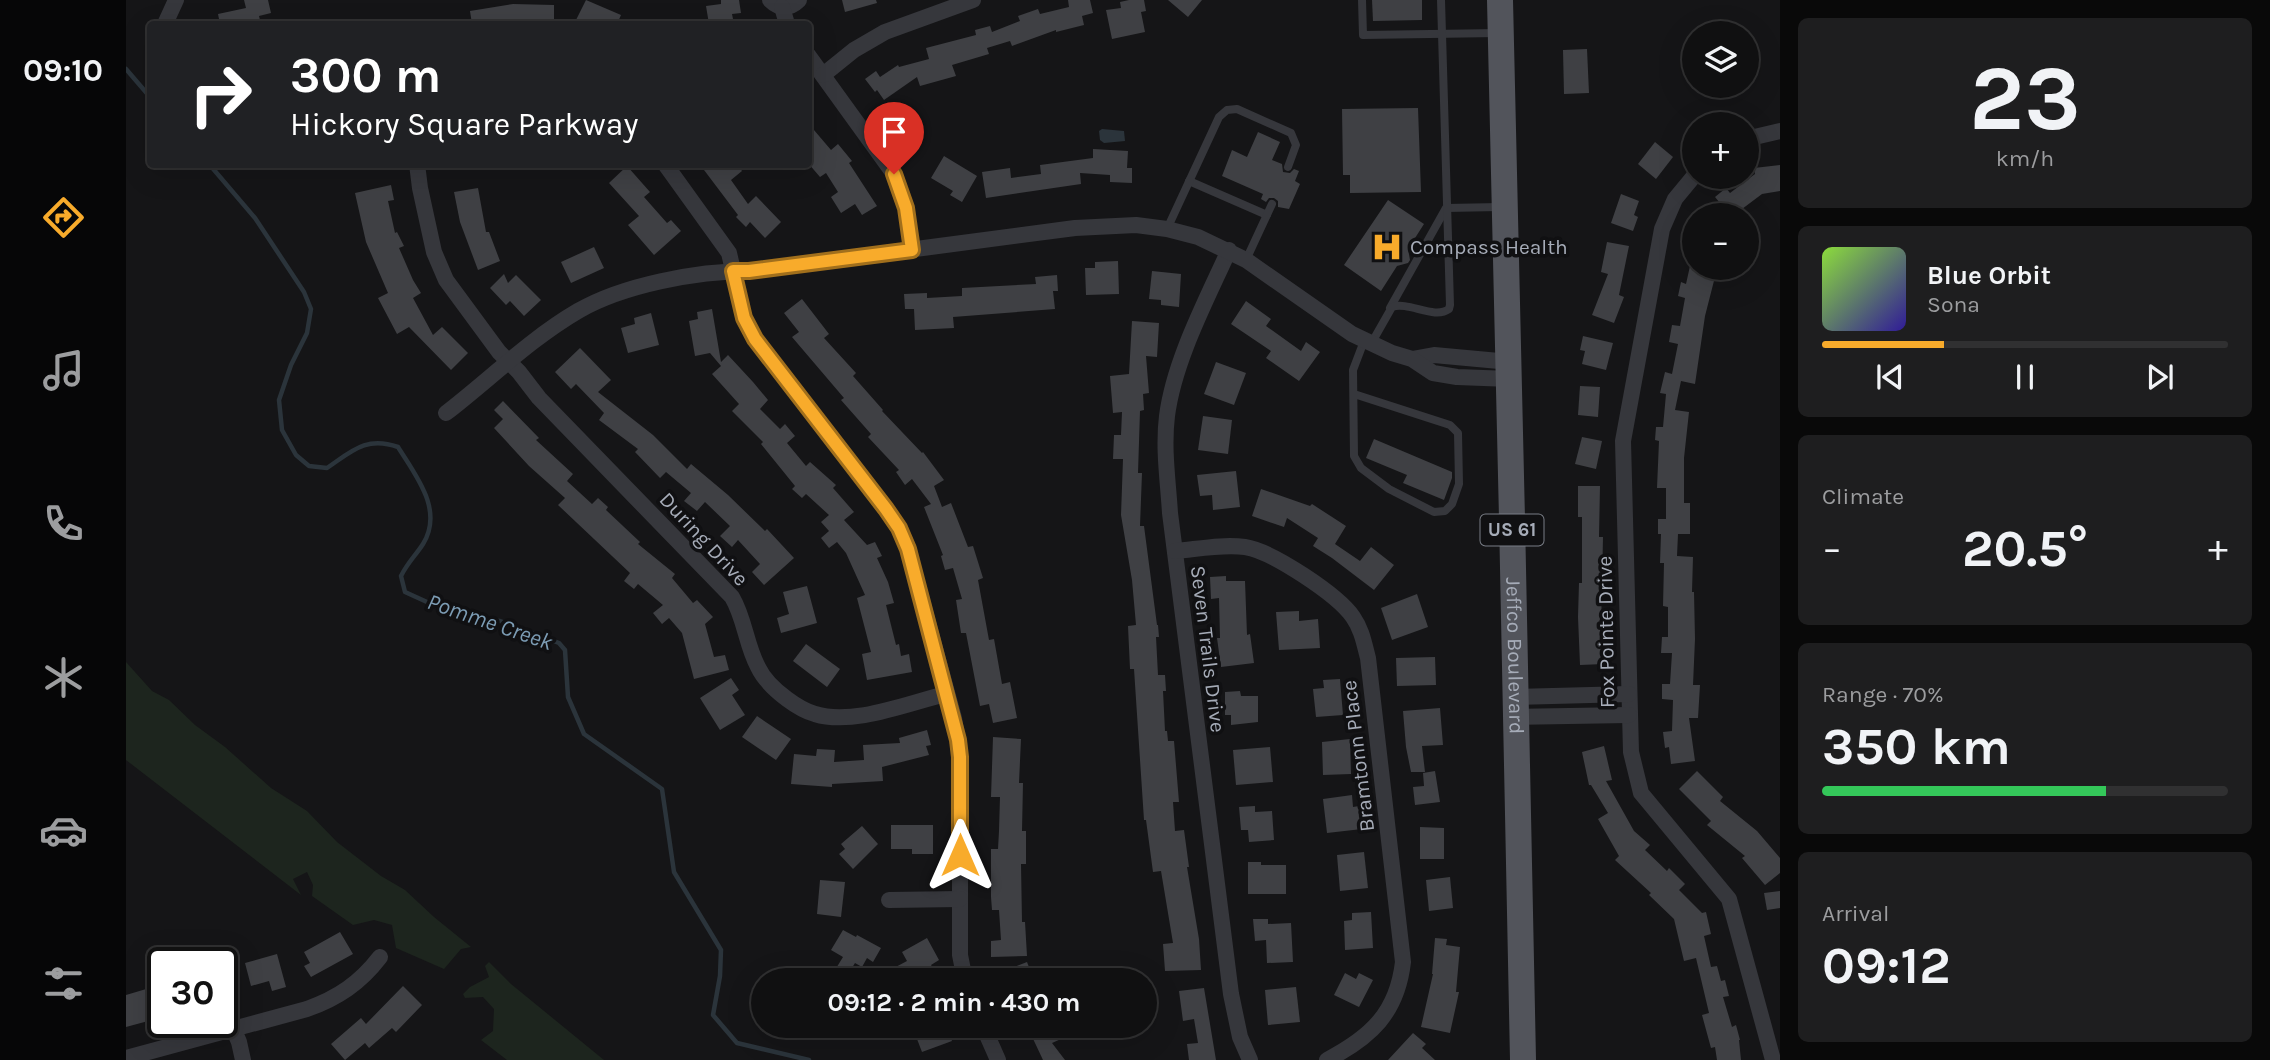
<!DOCTYPE html>
<meta charset="utf-8">
<style>
:root{--surface:#101011;--page:#1e1e1f;--text:#f1f3f6;--muted:#9c9d9f;--line:#303031;--accent:#f8ab2b}
body{margin:0;font-family:Karla,sans-serif;background:var(--page);color:var(--text);height:100vh;display:flex;flex-direction:column;font-size:26px;white-space:nowrap}
*{box-sizing:border-box;margin:0}
p{font-size:23px;color:var(--muted)}
.icon{flex:none;width:38px;height:38px;fill:none;stroke:currentColor;stroke-width:2;stroke-linecap:round;stroke-linejoin:round}
.map{position:relative;flex:1;overflow:hidden}
.panel{display:flex;flex-direction:column;gap:18px;padding:18px;background:#090909;width:490px}
.panel>*{flex:none}
.top-card{position:absolute;left:21px;top:21px;width:665px;height:147px;border-radius:7px;box-shadow:0 7px 28px #0002,0 0 0 2px var(--line);background:#202124;color:#fff;overflow:hidden}
.buttons{position:absolute;left:1556px;top:21px;display:grid;gap:14px}
.buttons a{display:grid;place-items:center;width:77px;height:77px;border-radius:50%;background:var(--surface);box-shadow:0 7px 28px #0002,0 0 0 2px var(--line);font-size:35px}
.speed{position:absolute;left:21px;top:947px;display:flex;gap:14px;font-size:35px;font-weight:700;text-align:center}
.speed>*{display:grid;place-content:center;width:91px;height:91px;border-radius:50%;background:var(--surface);box-shadow:0 7px 28px #0002,0 0 0 2px var(--line);line-height:1}
.speed .limit{border:4px solid #111;border-radius:10px;background:#fff;color:#111}
.pin{position:absolute;display:grid;place-items:center;width:60px;height:60px;color:#fff;margin:-72px -30px;border-radius:50% 50% 50% 0;rotate:-45deg;box-shadow:0 0 7px #0007}
.pin .icon{rotate:45deg}
.me{position:absolute;width:77px;margin:-38px;rotate:0deg;stroke-linejoin:round;filter:drop-shadow(0 0 5px #0008)}
.turn{display:flex;align-items:center;gap:24px;height:147px;padding:0 28px;font-size:32px}
.turn .icon{width:91px;height:91px;stroke-width:2.5}
.turn b{display:block;font-size:49px;line-height:60px}
.big{font-size:52px;font-weight:700;line-height:1.1}
.panel .widget{flex:1;display:flex;flex-direction:column;justify-content:center;gap:10px;min-width:0;padding:0 24px;border-radius:10px;background:var(--page)}
.panel .dial{align-items:center;gap:0}
.dial b{font-size:91px;line-height:1}
.song{display:flex;align-items:center;gap:21px}
.cover{width:84px;height:84px;border-radius:10px;background:linear-gradient(135deg,hsl(90 70% 55%),hsl(250 70% 35%))}
.played{height:7px;border-radius:4px;background:linear-gradient(90deg,var(--accent) 30%,var(--line) 30%)}
.keys{display:flex;justify-content:space-around;direction:ltr}
.heat{display:flex;justify-content:space-between;align-items:center;font-size:38px;direction:ltr}
.charge{height:10px;border-radius:5px;background:linear-gradient(90deg,#34c759 70%,var(--line) 0)}
.trip{position:absolute;left:625px;top:968px;width:406px;height:70px;border-radius:35px;background:var(--surface);box-shadow:0 7px 28px #0002,0 0 0 2px var(--line);font-weight:700;line-height:70px;text-align:center}
main{display:flex;flex:1;min-height:0}
.tab-bar{display:flex;flex-direction:column;width:126px;justify-content:space-around;align-items:center;background:#060607;color:var(--muted)}
.tab-bar .icon{width:49px;height:49px}
.tab-bar .selected{color:var(--accent)}
.tab-bar b{font-size:32px;color:var(--text)}
.map>svg:first-child{display:block}
</style>
<main>
<nav class="tab-bar">
<b>09:10</b>
<svg class="icon selected" aria-label="directions" viewBox="0 0 24 24"><path d="M12 3l9 9-9 9-9-9zM9 14v-3h6M13 9l2 2-2 2"/></svg>
<svg class="icon" aria-label="music" viewBox="0 0 24 24"><path d="M9 18V5l10-2v13"/><circle cx="6" cy="18" r="3"/><circle cx="16" cy="16" r="3"/></svg>
<svg class="icon" aria-label="phone" viewBox="0 0 24 24"><path d="M5 4h4l2 5-3 2q2 4 5 5l2-3 5 2v4C11 20 4 13 5 4z"/></svg>
<svg class="icon" aria-label="climate" viewBox="0 0 24 24"><path d="M12 3v18M4 7l16 10M4 17L20 7"/></svg>
<svg class="icon" aria-label="car" viewBox="0 0 24 24"><path d="M5 17H2v-5l4-1 3-4h7l3 4 3 1v5h-3M9 17h6M6 11h13"/><circle cx="7" cy="17" r="2"/><circle cx="17" cy="17" r="2"/></svg>
<svg class="icon" aria-label="filters" viewBox="0 0 24 24"><path d="M4 7h16M4 17h16"/><circle cx="9" cy="7" r="2"/><circle cx="15" cy="17" r="2"/></svg>
</nav>
<div class="map">
<svg width="1654" height="1060" viewBox="0 0 1654 1060">
<rect width="100%" height="100%" fill="#151517"/>
<g fill="#1d251e">
<path d="M0 662 26 691 43 700 69 725 99 747 145 788 181 811 211 842 255 876 279 890 308 917 345 947 335 949 318 969 270 948 266 925 248 920 227 925 186 896 187 885 181 872 167 879 175 895 0 760Z"/>
<path d="M363 962 385 984 478 1060H381L355 1040 367 1031 368 1009 357 997 339 998 337 994 344 987 363 977 359 966Z"/>
</g>
<path fill="#2b343b" d="M976 129 998 131 999 141 978 143 974 140 973 131Z"/>
<g fill="none" stroke-linecap="round" stroke-linejoin="round">
<g stroke="#2b343b" stroke-width="4.5">
<path d="M0 69 24 97"/>
<path d="M83 164 129 218 178 292 185 309 181 333 165 365 153 400 156 430 170 455 183 466 201 468C226 451 240 436 272 447 290 476 318 510 297 544 290 555 282 562 275 576L279 592 312 607 348 618 374 621 433 643 439 650 442 697 458 734 536 789 548 872 595 950 594 976 587 1015 611 1043 683 1060"/>
</g>
</g>
<g fill="#3f4044">
<path d="M118 0H142L145 13 133 16 135 24H94L92 14 120 8Z"/>
<path d="M460 0 495 15 491 24H448Z"/>
<path d="M595 0H613L615 13 606 14 608 24H583L580 6 595 4Z"/>
<path d="M716 0H750L751 3 719 12Z"/>
<path d="M942 0H964L967 13 956 16 958 25 930 32V30L886 46 884 41 861 48 863 54 826 65 830 76 794 86 791 77 758 100 751 90 749 92 739 79 750 71 754 77 772 65 773 67 803 59 800 48 850 35 849 30 864 26 866 32 894 21 892 16 912 9 914 14 943 7Z"/>
<path d="M1003 0H1018L1020 11 1015 12 1019 32 986 39 980 10 995 8 994 2Z"/>
<path d="M1042 0H1076L1062 17Z"/>
<path d="M1246 0H1296V20L1247 21Z"/>
<path d="M387 4 428 5V24H346L344 11Z"/>
<path d="M1461 49 1463 93 1438 94 1437 50Z"/>
<path d="M1292 108 1295 192 1224 193V175H1217L1216 109Z"/>
<path d="M682 123 705 150 712 144 726 161 723 163 751 206 736 215 729 204 715 213 705 197 712 192 700 173 694 177 682 163Z"/>
<path d="M1132 132 1154 142 1146 160 1156 164 1157 172 1164 173 1168 169 1173 171 1169 181 1174 184 1163 209 1152 207V201L1148 198H1143L1140 202 1135 199 1137 194 1096 176 1106 150 1121 157Z"/>
<path d="M1529 142 1547 157 1530 179 1512 164Z"/>
<path d="M967 149 1002 151 1001 168H1006V183L984 182V175L954 173 955 184 860 198 856 172 884 168 885 178 915 174 914 165 967 158Z"/>
<path d="M818 156 851 176 836 202 824 195 827 191 805 178Z"/>
<path d="M585 164H611L616 171 605 180 622 204 630 196 655 222 639 238 624 222 620 227 610 217 612 215 578 170Z"/>
<path d="M1654 165V191L1636 194 1608 215H1604L1589 197 1600 188 1604 193 1629 174 1628 168Z"/>
<path d="M501 166 524 192 518 197 541 223 545 220 555 231 528 255 502 225 513 216 483 183Z"/>
<path d="M265 185 268 200 262 201 269 233 271 232 278 246 273 248 287 280 295 293 287 298 307 335 316 327 342 353 325 370 283 327 271 334 252 298 262 293 240 242 229 193Z"/>
<path d="M352 188 360 232H363L374 261 352 270 334 222 328 192Z"/>
<path d="M1495 194 1513 201 1508 215 1512 217 1507 231 1485 223Z"/>
<path d="M1262 200 1298 224 1282 249 1284 260 1282 263 1271 266 1255 291 1218 265Z"/>
<path d="M1481 242 1503 246 1493 295 1498 297 1488 323 1466 315 1482 274 1475 272Z"/>
<path d="M468 247 478 268 445 283 435 262Z"/>
<path d="M992 261 993 294 960 295 959 268H969V262Z"/>
<path d="M1564 266 1590 273 1579 316 1569 384 1555 381 1549 410 1563 412 1558 458V503H1564V534H1552L1551 556 1567 557 1566 592H1568L1569 639 1567 685H1574L1572 718H1563L1569 761 1545 764 1543 747 1539 748 1537 732 1546 731 1547 700 1536 699V684H1544L1546 653H1535L1536 637H1542V607L1537 606 1538 563H1534L1535 534H1532V519H1540V488H1531L1533 441 1529 440 1530 427H1537L1540 394 1534 393 1539 372 1546 374 1552 344 1543 342 1546 325 1554 326 1559 298 1552 296 1555 282 1560 284Z"/>
<path d="M1026 271 1055 274 1053 307 1035 305V300L1023 299Z"/>
<path d="M378 274 382 283 390 275 415 300 398 316 384 301 380 305 364 288Z"/>
<path d="M931 275 932 291H927L929 309 827 317 828 328 789 330 788 309H779L778 294 801 293V298L836 296V288L910 284 909 277Z"/>
<path d="M676 299 703 334 698 338 730 373 727 376 757 410 756 411 796 453 797 452 818 480 808 486 816 507 825 503 842 547 847 546 857 578 852 580 863 640 868 639 876 684 884 682 891 718 867 723 863 704 854 706 840 633H835L830 600 836 599 827 568 819 570 815 556 817 555 798 507 805 504 786 479 779 485 770 472 773 470 742 437 745 434 715 400 718 398 666 337 673 332 658 313Z"/>
<path d="M1120 301 1145 319 1140 326 1175 351 1180 342 1194 352 1173 381 1140 358 1145 351 1105 324Z"/>
<path d="M586 309 595 362 602 355 627 382 642 400 634 409 654 429 659 424 669 436 661 443 680 466 684 462 710 485 707 488 728 512 718 520 741 545 749 542 756 556 751 558 762 582 768 603 760 605 770 645 773 644 775 656 783 654 786 672 741 680 736 654 745 652 731 598 739 595 720 553 711 542 703 548 695 538 703 531 695 522 703 515 680 494 676 498 666 489 669 486 635 444 637 442 606 411 613 404 586 374 595 366 584 353 569 356 563 321 572 319 571 312Z"/>
<path d="M525 313 533 345 502 353 495 328 509 324 508 318Z"/>
<path d="M1006 321 1033 323 1031 357 1020 356 1023 393 1017 394 1018 410 1014 411 1012 473H1016L1014 526H1018L1031 625H1032L1033 637H1030L1032 675H1039L1040 691H1037L1039 731H1041L1042 741H1048L1053 802H1047L1049 831 1058 830 1063 867H1061L1073 939 1075 970 1039 971 1037 944 1047 943 1035 871 1027 872 1020 820H1018L1008 669H1004L1002 626 1010 625 1006 580 995 515 997 459H987L988 435H995L996 412 987 413 984 376 1003 374Z"/>
<path d="M1457 336 1487 343 1480 370 1456 364 1459 351 1454 350Z"/>
<path d="M454 348 485 380 472 392 527 435 561 469 565 464 602 495 639 531 641 529 668 558 638 585 626 572 634 564 612 540 606 547 594 536 604 526 579 502 571 511 558 501 565 493 540 472 534 478 509 452 512 449 473 420 478 413 450 384 445 389 429 372Z"/>
<path d="M1090 362 1120 373 1108 405 1078 394Z"/>
<path d="M1454 386 1474 387 1472 417 1452 415Z"/>
<path d="M377 401 413 438 410 440 447 474 441 481 466 504 472 498 482 507 480 510 514 542 512 544 549 574 546 578 567 603 571 600 587 617 579 624 588 657 599 655 603 670 568 679 556 633 543 618 536 624 527 613 537 605 512 584 508 589 498 581 504 573 432 505 439 498 403 466 368 428 377 419 368 410Z"/>
<path d="M1077 416 1106 420 1102 454 1072 450Z"/>
<path d="M1456 437 1476 441 1470 469 1449 464Z"/>
<path d="M1248 439 1326 472V478L1318 500 1277 483 1281 475 1240 458Z"/>
<path d="M1110 471 1114 507 1087 510 1086 495 1074 496 1071 475Z"/>
<path d="M1452 486H1474L1473 537H1477L1475 630H1477L1478 664 1454 665 1452 617 1453 583H1456V517H1452Z"/>
<path d="M1135 489 1184 506 1186 504 1220 526 1209 544 1234 561 1245 547 1268 565 1248 590 1206 558 1187 546 1192 538 1161 518 1158 527 1126 516Z"/>
<path d="M1100 576V581H1119L1121 635 1124 634 1128 663 1095 667 1091 638H1094L1093 598 1085 599 1084 577Z"/>
<path d="M681 586 691 623 655 633 651 618 663 614 657 592Z"/>
<path d="M1291 594 1302 627 1266 640 1255 608Z"/>
<path d="M1173 611V621L1192 619 1194 648 1153 650 1150 612Z"/>
<path d="M680 644 714 669 701 687 667 661Z"/>
<path d="M1309 657 1310 685 1271 686 1270 658Z"/>
<path d="M605 678 613 690 606 695 619 715 594 730 574 698Z"/>
<path d="M1214 679 1217 715 1190 717 1187 689 1198 688 1197 680Z"/>
<path d="M1114 691 1115 696H1132V722L1105 725V715H1099V692Z"/>
<path d="M1314 708 1317 745 1296 746 1299 772H1285L1280 747 1277 711Z"/>
<path d="M631 716 665 739 650 760 616 737Z"/>
<path d="M801 730 805 745 800 746 803 755 756 767 757 781 706 784V787L665 784 668 754 690 756 691 749 709 750 708 762 738 760 737 745 774 743 773 738Z"/>
<path d="M867 737 895 739 893 783H897L896 831H900V864H895L896 922H899L901 956 865 957V941L875 940 873 910H866L865 897V849H872L873 831 874 797H865Z"/>
<path d="M1224 739 1225 774 1197 775 1196 742Z"/>
<path d="M1478 746 1486 780 1480 781 1508 831 1524 845 1519 850 1541 871 1543 868 1559 884 1553 890 1576 913 1580 912 1585 934 1578 936 1585 967 1591 966 1595 981 1599 980 1603 996 1597 997 1606 1027 1610 1025 1614 1040H1613L1615 1060H1591L1589 1047 1585 1048 1576 1015 1583 1013 1570 958 1558 961 1548 919 1523 895 1525 893 1489 860 1493 856 1472 819 1482 813 1465 785H1463L1456 752Z"/>
<path d="M1144 747 1147 782 1110 785 1107 750Z"/>
<path d="M1309 771 1314 802 1289 805 1287 787 1298 786 1297 773Z"/>
<path d="M1571 771 1597 797 1594 801 1631 831 1654 858V873L1639 885 1616 858 1619 856 1581 825 1585 821 1553 789Z"/>
<path d="M1226 795 1227 807 1233 806 1236 829 1201 833 1197 799Z"/>
<path d="M1129 806V812L1146 811 1148 840 1123 842 1122 830H1115L1113 807Z"/>
<path d="M765 825H807V854H786V849H765Z"/>
<path d="M736 826 752 844 727 869 713 854 719 849 715 844Z"/>
<path d="M1294 827 1318 828V859H1294Z"/>
<path d="M1238 852 1242 888 1214 891 1211 855Z"/>
<path d="M1122 862H1135V865H1160V894H1122Z"/>
<path d="M1324 877 1327 908 1303 911 1300 880Z"/>
<path d="M694 880 719 882 715 917 691 914Z"/>
<path d="M1654 891V908L1641 910 1638 893Z"/>
<path d="M1245 912 1247 948 1219 950 1218 921 1226 920V913Z"/>
<path d="M1127 919H1142V924L1165 923 1167 962 1141 963 1140 940 1129 941Z"/>
<path d="M717 930 730 937 731 935 755 948 747 962 741 958 736 967 729 963 721 976 709 970 717 957 705 950Z"/>
<path d="M214 932 227 954 185 977 178 966 184 963 178 952Z"/>
<path d="M801 938 813 960 805 965 811 974 800 980H770L764 970 781 961 776 952Z"/>
<path d="M1309 938 1321 939 1320 945 1334 947 1330 992H1333L1324 1033 1295 1027 1307 974H1306Z"/>
<path d="M151 954 160 987 146 991 143 981 125 986 119 963Z"/>
<path d="M901 962 908 980H858V979Z"/>
<path d="M1219 973 1230 979 1233 973 1247 980 1233 1007 1208 995Z"/>
<path d="M37 984V1017L0 1027V995Z"/>
<path d="M277 986 296 1005 270 1032 266 1028 243 1048 239 1043 219 1060 205 1044 235 1018 240 1024Z"/>
<path d="M1170 987 1174 1022 1142 1025 1139 990Z"/>
<path d="M1078 988 1090 1060H1063L1061 1044 1072 1043 1068 1019 1057 1021 1053 991Z"/>
<path d="M786 1026H820L826 1041 796 1052Z"/>
<path d="M901 1026H929L935 1039 926 1043 939 1060H917Z"/>
<path d="M1287 1033 1300 1044 1296 1048 1309 1060H1262Z"/>
</g>
<g fill="none" stroke-linecap="round" stroke-linejoin="round">
<g stroke="#36373c" stroke-width="8">
<path d="M1236 0 1237 35 1372 33"/>
<path d="M1063 181 1141 215"/>
<path d="M1041 229 1093 117 1101 110 1111 109 1165 133 1170 145 1162 167"/>
<path d="M1120 260 1146 204"/>
<path d="M1264 308 1320 208 1374 207"/>
<path d="M1245 344 1266 307C1283 301 1308 320 1323 309L1324 305 1315 0"/>
<path d="M1228 394 1324 425 1332 433 1333 484 1326 504 1319 511 1308 512 1263 489 1235 468 1228 456 1227 370 1238 341"/>
</g>
<g stroke="#36373c" stroke-width="16">
<path d="M644 0C653 9 664 9 673 0"/>
<path d="M656 7 661 24"/>
<path d="M39 24 50 0"/>
<path d="M682 55 768 174 780 208 786 250"/>
<path d="M697 75 728 50 759 32 847 0"/>
<path d="M1620 139 1654 131"/>
<path d="M291 164 294 188 308 252 320 280 373 352 393 372 413 398 606 597C619 619 620 645 632 667 638 680 649 690 661 699 669 705 678 711 689 714 727 726 782 703 820 694"/>
<path d="M539 164 603 253 618 318 629 339 760 509 773 529 782 549 828 718 834 757V955L839 980"/>
<path d="M1568 176 1549 199 1536 229 1497 441 1505 752 1515 793 1603 899 1647 1060"/>
<path d="M1103 250C1080 301 1048 361 1041 416 1037 448 1042 481 1044 513L1105 994 1114 1037 1124 1060"/>
<path d="M1286 359 1308 355 1384 362"/>
<path d="M320 413C363 380 404 339 452 311 497 285 571 271 623 271L949 228 1010 225 1041 229 1072 237 1120 260 1226 334 1266 353 1286 359 1307 373 1331 377 1384 379"/>
<path d="M1049 551C1072 549 1096 544 1119 547 1146 551 1212 595 1227 617 1236 630 1238 643 1242 658L1277 962C1271 1013 1245 1037 1201 1060"/>
<path d="M1389 697 1503 694"/>
<path d="M1389 717 1503 715"/>
<path d="M763 900 834 899"/>
<path d="M96 1002 113 1042 117 1060"/>
<path d="M857 1026 872 1060"/>
<path d="M0 1058 181 1009C212 998 234 983 254 957"/>
</g>
<path stroke="#52545b" stroke-width="26" id="s1" d="M1374 0C1382 353 1391 707 1397 1060"/>
</g>
<g fill="none" stroke-linecap="round" stroke-linejoin="round">
<defs>
<path id="route" d="M768 174 780 208 786 250 623 271H607L618 318 629 339 760 509 773 528 782 549 832 740 834 757V855"/>
</defs>
<use href="#route" stroke="#a16f1c" stroke-width="18"/>
<use href="#route" stroke="#f8ab2b" stroke-width="12"/>
</g>
<defs>
<symbol id="hospital-bare" viewBox="-9 -9 18 18"><path d="M-5-5h3v3.5h4V-5h3V5h-3V1.5h-4V5h-3Z" fill="#f8ab2b" stroke="#101012" stroke-width="2.5" paint-order="stroke"/></symbol>
</defs>
<g fill-rule="evenodd">
<use href="#hospital-bare" x="1239" y="225" width="44" height="44"/>
</g>
<g text-anchor="middle" dominant-baseline="central" stroke-width="7" stroke-linejoin="round" paint-order="stroke">
<rect fill="#101012" stroke="#797d86" stroke-width="2" x="1354.5" y="514.5" width="63" height="31" rx="5"/>
<g font-size="19" font-weight="bold" fill="#a6acb8">
<text x="1386" y="530">US 61</text>
</g>
<g font-size="21" fill="#a6acb8" stroke="#101012" text-anchor="start">
<text x="1284" y="247">Compass Health</text>
</g>
<g font-size="21" fill="#a6acb8" stroke="#101012">
<text transform="translate(578 539) rotate(47)">During Drive</text>
<text transform="translate(1480 632) rotate(-91)">Fox Pointe Drive</text>
<text transform="translate(1082 649) rotate(83)">Seven Trails Drive</text>
<text stroke="none"><textPath href="#s1" startOffset="656">Jeffco Boulevard</textPath></text>
<text transform="translate(1232 756) rotate(-97)">Bramtonn Place</text>
</g>
<g font-size="23" font-style="italic" fill="#7c9cb4" stroke="#101012">
<text transform="translate(364 622) rotate(19)">Pomme Creek</text>
</g>
</g>
</svg>
<div class="buttons">
<a><svg class="icon" aria-label="layers" viewBox="0 0 24 24"><path d="M12 4l9 5-9 5-9-5zM3 14l9 5 9-5"/></svg></a>
<a>+</a>
<a>−</a>
</div>
<div class="speed"><div class="limit">30</div></div>
<div class="pin" style="left:768px;top:174px;background:#d93025"><svg class="icon" aria-label="arrive" viewBox="0 0 24 24"><path d="M6 21V4h12l-3 4 3 4H6"/></svg></div>
<svg class="me" style="left:834px;top:855px" viewBox="-20 -20 40 40"><path d="M0-17L14 15 0 8-14 15z" fill="#f8ab2b" stroke="#fff" stroke-width="4"/></svg>
<div class="trip">09:12 · 2 min · 430 m</div>
<div class="top-card">
<div class="turn"><svg class="icon" aria-label="right" viewBox="0 0 24 24"><path d="M7 20v-9h11M14 6l5 5-5 5"/></svg><div><b>300 m</b>Hickory Square Parkway</div></div>
</div>
</div>
<section class="panel">
<div class="widget dial"><b>23</b><p>km/h</p></div>
<div class="widget">
<div class="song"><i class="cover"></i><div><b>Blue Orbit</b><p>Sona</p></div></div>
<div class="played"></div>
<div class="keys"><svg class="icon" aria-label="previous" viewBox="0 0 24 24"><path d="M18 5L8 12l10 7zM5 5v14"/></svg><svg class="icon" aria-label="pause" viewBox="0 0 24 24"><path d="M8 5v14M16 5v14"/></svg><svg class="icon" aria-label="next" viewBox="0 0 24 24"><path d="M6 5l10 7-10 7zM19 5v14"/></svg></div>
</div>
<div class="widget"><p>Climate</p>
<div class="heat"><a>−</a><b class="big">20.5°</b><a>+</a></div>
</div>
<div class="widget"><p>Range · 70%</p><b class="big">350 km</b><div class="charge"></div></div>
<div class="widget"><p>Arrival</p><b class="big">09:12</b></div>
</section>
</main>
